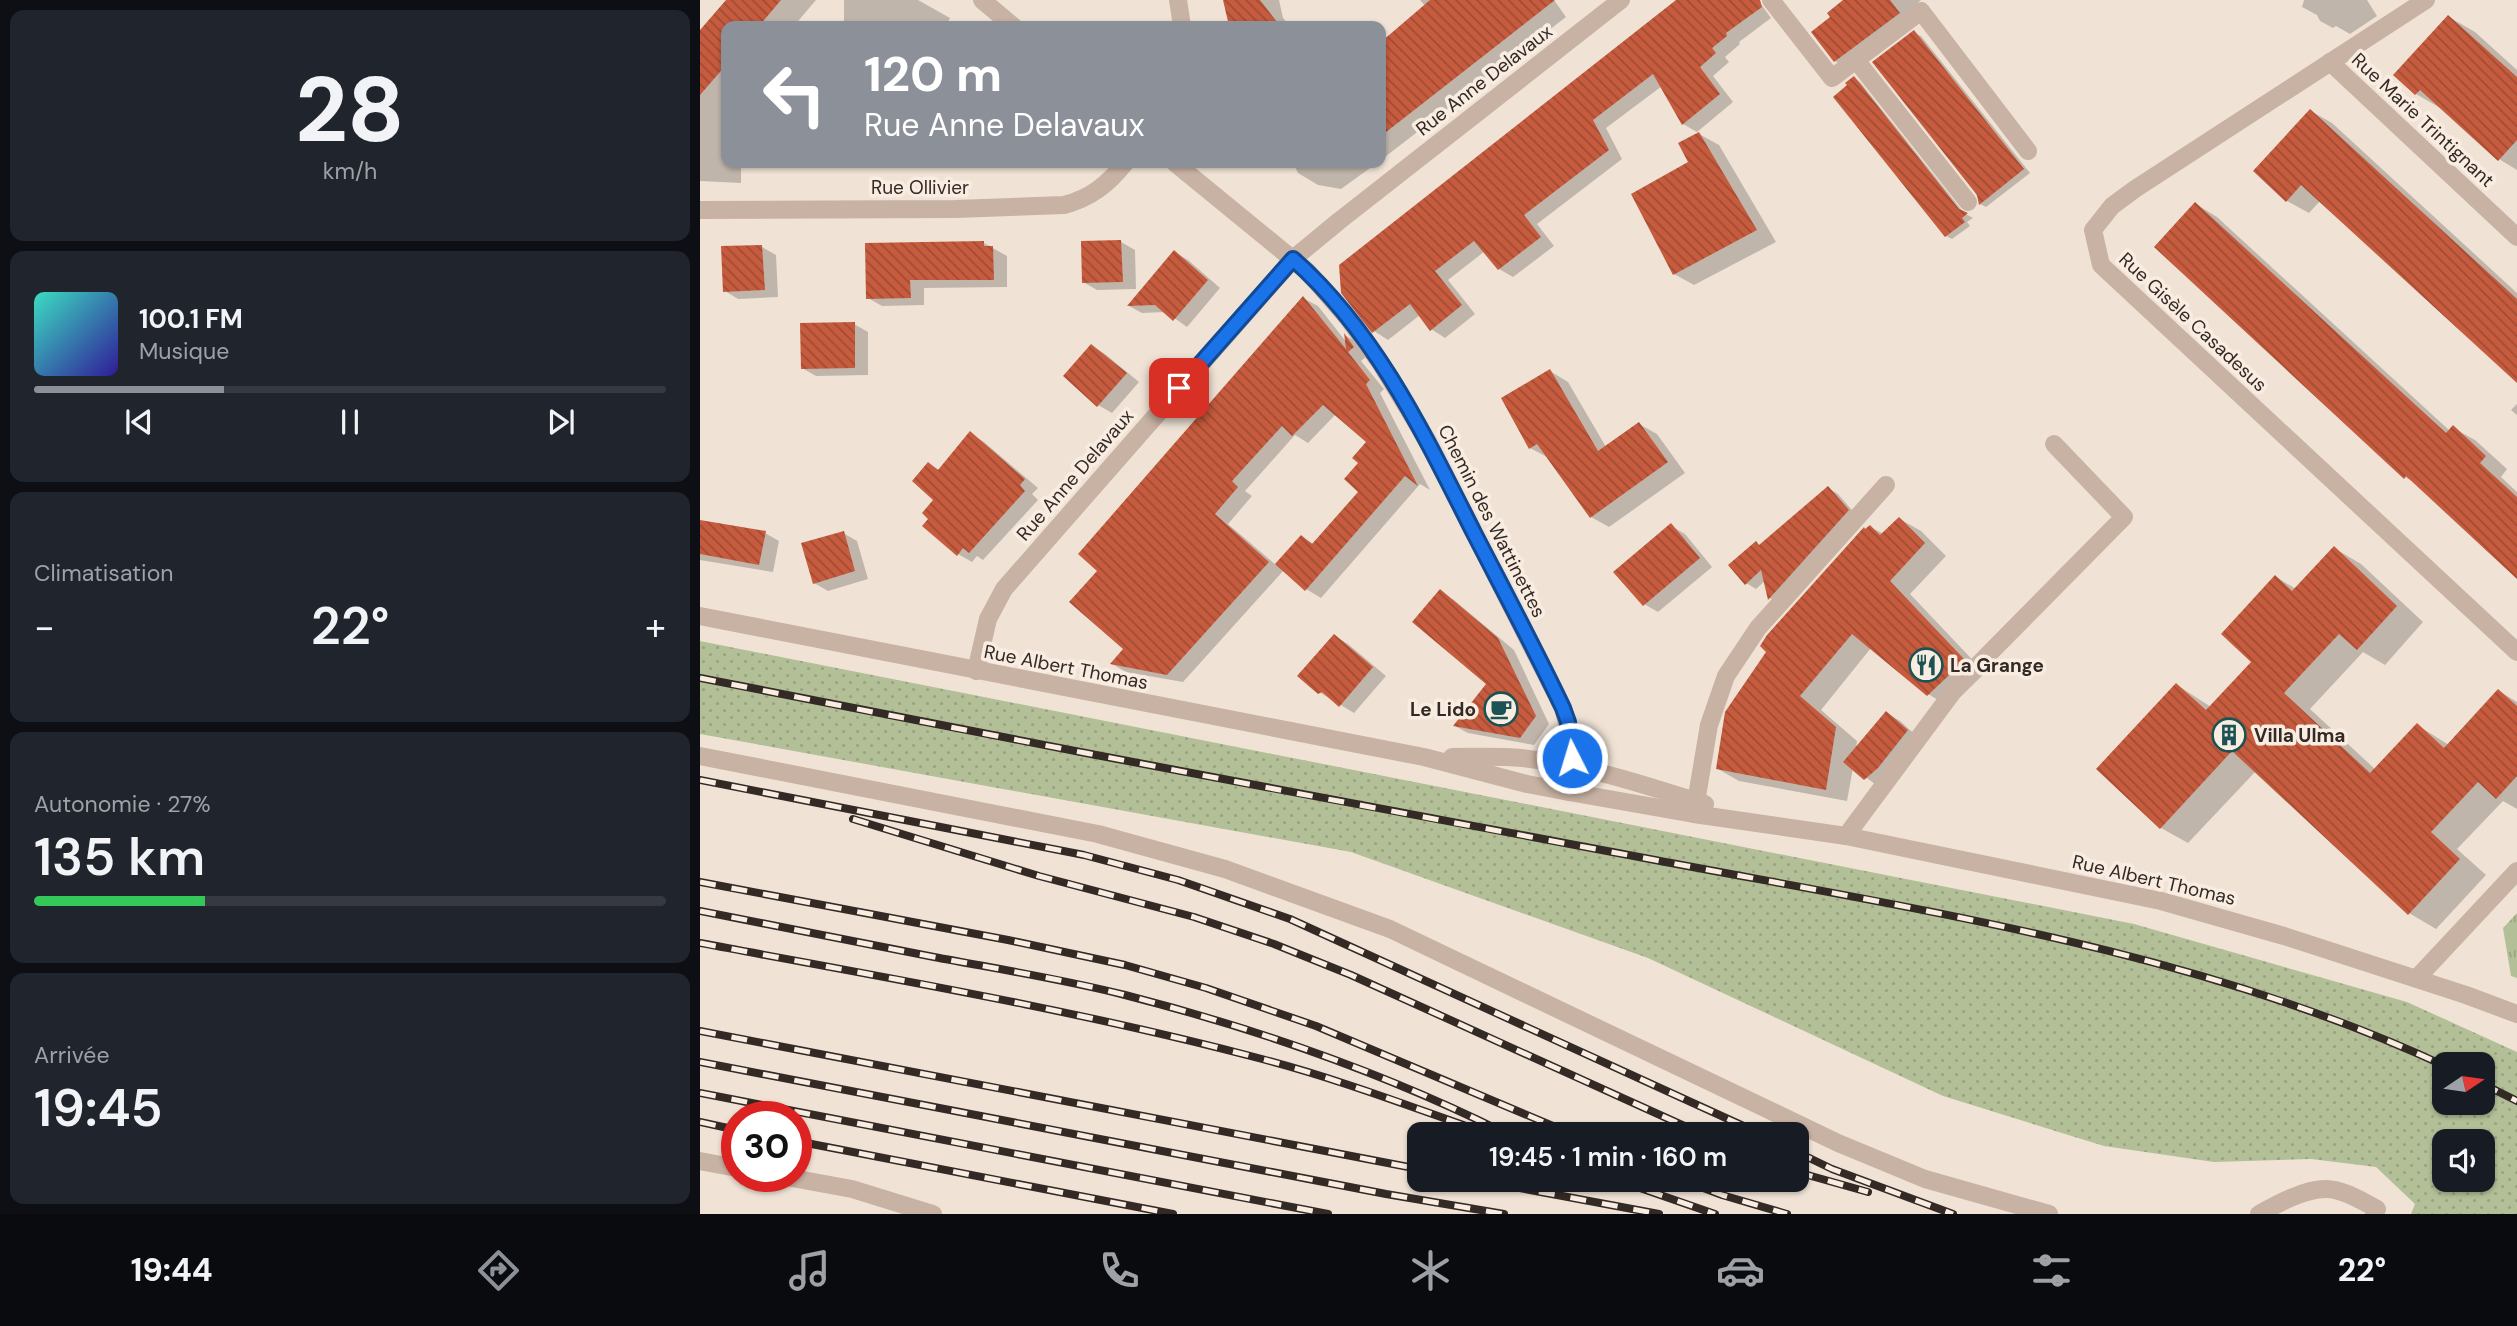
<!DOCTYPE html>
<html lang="fr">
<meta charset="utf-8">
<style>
:root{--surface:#171b24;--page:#20242c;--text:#f1f3f6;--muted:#9ea1a6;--line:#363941;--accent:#8c9099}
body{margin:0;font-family:"DM Sans",sans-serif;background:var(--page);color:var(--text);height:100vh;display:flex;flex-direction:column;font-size:26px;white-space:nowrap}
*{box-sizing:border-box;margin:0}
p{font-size:23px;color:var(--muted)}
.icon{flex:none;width:38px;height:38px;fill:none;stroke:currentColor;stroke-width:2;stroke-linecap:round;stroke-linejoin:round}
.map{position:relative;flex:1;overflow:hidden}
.side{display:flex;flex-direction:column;gap:10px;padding:10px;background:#0d0f14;width:700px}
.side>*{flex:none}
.top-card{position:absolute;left:21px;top:21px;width:665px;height:147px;border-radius:14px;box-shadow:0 2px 5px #0004;background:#8c9099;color:#fff;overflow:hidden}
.needle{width:46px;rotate:77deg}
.tools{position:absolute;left:1732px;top:1052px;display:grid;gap:14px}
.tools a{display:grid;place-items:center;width:63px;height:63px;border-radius:14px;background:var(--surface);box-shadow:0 2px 5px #0004;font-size:35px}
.speed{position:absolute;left:21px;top:1101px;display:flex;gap:14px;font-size:35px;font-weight:700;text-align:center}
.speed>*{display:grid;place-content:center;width:91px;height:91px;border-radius:50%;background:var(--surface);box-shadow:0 2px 5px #0004;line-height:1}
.speed .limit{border:10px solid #d22;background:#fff;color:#111}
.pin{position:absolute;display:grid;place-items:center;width:60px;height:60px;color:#fff;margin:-30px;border-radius:14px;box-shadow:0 4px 10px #0006}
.me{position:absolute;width:77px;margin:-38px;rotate:355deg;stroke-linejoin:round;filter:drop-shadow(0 0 5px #0008)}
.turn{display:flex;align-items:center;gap:24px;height:147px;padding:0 28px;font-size:32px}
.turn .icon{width:91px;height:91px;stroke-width:2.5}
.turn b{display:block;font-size:49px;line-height:60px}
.big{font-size:52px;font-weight:600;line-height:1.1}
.side .widget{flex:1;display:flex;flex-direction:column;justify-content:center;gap:10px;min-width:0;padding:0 24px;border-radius:14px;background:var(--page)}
.side .dial{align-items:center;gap:0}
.dial b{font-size:91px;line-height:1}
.song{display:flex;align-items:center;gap:21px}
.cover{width:84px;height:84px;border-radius:10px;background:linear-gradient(135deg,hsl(170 70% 55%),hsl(250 70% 35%))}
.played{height:7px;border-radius:4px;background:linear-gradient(90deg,var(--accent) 30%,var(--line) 30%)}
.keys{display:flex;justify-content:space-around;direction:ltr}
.heat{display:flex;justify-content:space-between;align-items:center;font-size:38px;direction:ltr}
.charge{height:10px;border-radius:5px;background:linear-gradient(90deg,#34c759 27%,var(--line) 0)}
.trip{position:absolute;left:707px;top:1122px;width:402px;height:70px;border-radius:14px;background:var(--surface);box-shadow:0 2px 5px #0004;font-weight:600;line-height:70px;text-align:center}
.tabs{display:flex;height:112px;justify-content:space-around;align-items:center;background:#090b0e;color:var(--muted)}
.tabs .icon{width:49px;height:49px}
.tabs .selected{color:var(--accent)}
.tabs b{font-size:32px;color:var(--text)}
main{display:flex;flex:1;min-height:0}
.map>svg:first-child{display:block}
</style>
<main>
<section class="side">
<div class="widget dial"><b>28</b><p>km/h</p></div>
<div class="widget">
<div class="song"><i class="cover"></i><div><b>100.1 FM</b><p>Musique</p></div></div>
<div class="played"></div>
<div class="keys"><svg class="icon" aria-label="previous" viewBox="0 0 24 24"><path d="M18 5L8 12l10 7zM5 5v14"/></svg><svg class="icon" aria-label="pause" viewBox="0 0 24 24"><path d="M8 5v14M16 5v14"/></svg><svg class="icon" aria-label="next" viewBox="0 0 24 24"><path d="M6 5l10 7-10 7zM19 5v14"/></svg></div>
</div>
<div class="widget"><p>Climatisation</p>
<div class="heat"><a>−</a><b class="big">22°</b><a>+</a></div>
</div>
<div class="widget"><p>Autonomie · 27%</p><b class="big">135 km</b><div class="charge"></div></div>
<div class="widget"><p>Arrivée</p><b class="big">19:45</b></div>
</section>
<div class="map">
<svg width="1817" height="1214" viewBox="0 0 1817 1214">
<defs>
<pattern id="grass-dots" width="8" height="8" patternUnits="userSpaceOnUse" patternTransform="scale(1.75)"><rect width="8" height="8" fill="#b3bf97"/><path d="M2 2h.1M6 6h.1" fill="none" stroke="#9aa482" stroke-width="1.8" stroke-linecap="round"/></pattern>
<pattern id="park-tufts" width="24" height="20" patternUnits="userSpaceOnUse" patternTransform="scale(1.75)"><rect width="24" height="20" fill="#b3bf97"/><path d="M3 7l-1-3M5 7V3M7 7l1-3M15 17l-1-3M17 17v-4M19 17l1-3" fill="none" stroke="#9aa482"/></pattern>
<pattern id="building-back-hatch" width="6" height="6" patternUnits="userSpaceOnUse" patternTransform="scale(1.75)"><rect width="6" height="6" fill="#c65b3e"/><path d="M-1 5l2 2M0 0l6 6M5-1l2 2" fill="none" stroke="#a14b34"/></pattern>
</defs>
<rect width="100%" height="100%" fill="#f0e3d6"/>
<path fill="url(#grass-dots)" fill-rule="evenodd" d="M0 641 1434 924 1707 1002 1817 1052V1214H1711L1715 1204 1676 1167 1611 1159 1514 1162 1404 1146 1243 1096 948 958 651 852 0 734ZM1745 1064H1783V1102H1745ZM1745 1141H1783V1180H1745Z"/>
<path fill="url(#park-tufts)" d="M1817 913V978L1811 976 1803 928Z"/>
<g fill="#0003" fill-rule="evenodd">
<path d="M28 0H116L94 26H26V163H41V183L0 181V33Z"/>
<path d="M144 0H218L250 18 246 26H149L144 23Z"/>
<path d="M525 0H579L583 18 590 26H533Z"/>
<path d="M720 0H854L866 17 681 160V45L712 20 725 6Z"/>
<path d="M979 0H1058L1071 18 1039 42 1040 44 1025 57 1029 62 1013 76 1033 102 997 132 983 124 962 86 906 128 922 159 837 224 854 246 813 277 799 269 785 251 748 280 775 314 745 338 731 329 720 315 688 340 674 331Z"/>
<path d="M1154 0H1221L1142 65 1135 61Z"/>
<path d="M1604 0H1667L1677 16 1650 34 1636 26 1633 28 1620 21 1617 15 1602 7Z"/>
<path d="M1749 17 1775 32 1817 70V170L1799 159 1742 109 1716 94Z"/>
<path d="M1214 33 1221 36 1330 173 1286 207 1280 204Z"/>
<path d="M1154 78 1160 82 1264 213 1273 218 1267 222 1270 226 1252 239 1246 236Z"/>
<path d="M1611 111 1632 123 1817 293V381L1620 201 1609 213 1587 201Z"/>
<path d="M999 134 1019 145 1076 242 994 285 974 274Z"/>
<path d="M593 163H677L641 189 618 185 598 173Z"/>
<path d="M1496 204 1517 217 1750 431 1753 428 1775 440 1807 469 1801 477 1817 492V576L1717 484 1705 477Z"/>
<path d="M421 242 435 250 436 289 397 290 383 282Z"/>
<path d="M284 243 307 256V287L224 288V305L182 306 168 298Z"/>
<path d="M62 247 76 255 78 297 38 299 25 291Z"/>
<path d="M474 252 488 260 520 288 487 327 466 312 442 313 429 306Z"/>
<path d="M603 298 618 306 647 343 646 336 659 343 668 355 661 361 684 389 680 393 730 490 720 484 621 598 606 589 584 570 483 682 426 672 412 664 425 649 400 571ZM636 414 668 442 661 463 660 491 614 544 601 537 576 565 528 524 552 496 545 491 595 435 608 443Z"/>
<path d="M154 324 168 332V375L116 376 102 368Z"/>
<path d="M392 346 405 354 439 382 412 413 398 405Z"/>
<path d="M850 371 868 382 906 447 939 424 957 434 985 473 909 527 891 517 849 458 830 448Z"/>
<path d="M1817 404V415L1811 410Z"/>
<path d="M271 434 284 442 338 488 332 494 338 500 283 560 277 556 272 562 258 554 231 519 236 500 229 464 239 470Z"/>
<path d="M1128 488 1138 494 1157 516 1079 604 1070 598 1066 580 1056 589 1046 583 1057 544 1061 546Z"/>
<path d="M1200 519 1221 531 1246 556 1210 594 1285 673 1250 707 1228 694 1171 648 1121 710 1157 741 1156 750 1187 713 1200 721 1220 739 1179 787 1153 768 1147 801 1039 781 1018 769 1166 531 1170 527 1184 534Z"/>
<path d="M0 522 65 533 79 541 73 572 0 560Z"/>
<path d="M971 526 985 534 1012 567 958 612 944 604Z"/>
<path d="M143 533 157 541 168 579 128 591 114 583Z"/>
<path d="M1634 548 1661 564 1723 622 1685 665 1663 652 1610 709 1676 770 1717 725 1749 745 1799 691 1817 702V809L1803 801 1757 849 1786 875 1736 929 1709 913 1556 771 1488 843 1461 828 1398 769 1477 685 1511 707 1553 662 1576 577 1596 589Z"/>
<path d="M740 592 754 600 814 650 849 724 834 745 768 733 755 726 788 684Z"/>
<path d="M635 636 648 644 686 676 654 713 619 692Z"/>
</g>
<g fill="url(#building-back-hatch)">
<path d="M26 0H81L59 26H26V65L0 95V30Z"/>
<path d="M523 0H560L580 26H529Z"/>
<path d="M730 0H855L681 136V42Z"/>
<path d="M976 0H1060L1062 7 1026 33 1027 36 1012 48 1016 53 1000 67 1020 94 982 125 953 74 893 120 909 150 824 215 841 237 798 270 774 241 735 271 762 305 730 331 710 304 672 333 641 293 639 265Z"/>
<path d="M1143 0H1190L1200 13 1134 62 1111 32 1130 17 1127 13Z"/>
<path d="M1748 15 1817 77V140L1798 161 1720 90 1715 95 1693 75Z"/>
<path d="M1214 30 1324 169 1279 205 1277 195 1172 62Z"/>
<path d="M1154 76 1259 209 1268 213 1262 218 1265 222 1245 237 1133 97 1147 85 1145 83Z"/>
<path d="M1610 109 1817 299V383L1601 185 1586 202 1553 171Z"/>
<path d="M999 132 1057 230 973 275 931 194 988 162 978 143Z"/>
<path d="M1495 202 1746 433 1753 425 1786 456 1780 463 1817 497V579L1706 476 1704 479 1454 247Z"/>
<path d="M421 240 423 282 382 283 381 241Z"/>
<path d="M284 241V246H293L294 280H210L211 298 166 299 165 243Z"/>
<path d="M62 245 65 290 23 292 21 246Z"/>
<path d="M474 250 508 280 473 321 455 305 427 306Z"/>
<path d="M603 296 646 349 644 333 654 347 648 352 670 380 666 384 718 486 705 476 605 591 575 564 601 535 612 544 658 492 644 479 658 463 652 458 666 442 623 405 592 436 582 426 532 481 538 487 515 514 569 562 467 675 410 664 423 649 369 602 397 571 378 554Z"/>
<path d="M155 322V368L101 369 100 323Z"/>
<path d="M391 344 427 373 397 407 363 376Z"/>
<path d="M850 369 898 451 939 422 968 462 890 518 837 444 829 449 801 398Z"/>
<path d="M270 431 325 479 320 485 325 491 269 553 263 548 257 556 222 526 228 519 222 513 233 500 212 481 228 462 238 470Z"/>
<path d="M1128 486 1149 510 1068 600 1061 570 1045 585 1028 565 1056 541 1059 545Z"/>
<path d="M1199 517 1225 543 1190 581 1265 660 1227 696 1152 634 1100 696 1136 727 1126 790 1016 769 1025 712 1066 652 1060 646 1067 635 1164 527 1165 529 1170 525 1180 535Z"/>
<path d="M0 520 66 531 59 565 0 554Z"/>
<path d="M971 523 1000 558 943 606 913 572Z"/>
<path d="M144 531 155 571 113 584 101 543Z"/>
<path d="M1634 546 1697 606 1657 650 1639 634 1584 693 1670 773 1717 723 1744 748 1798 689 1817 706V776L1796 799 1778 782 1731 832 1760 859 1708 915 1532 751 1460 829 1396 769 1476 683 1506 710 1551 662 1521 634 1575 575 1592 591Z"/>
<path d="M740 589 798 638 836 716 820 738 753 726 786 684 712 622Z"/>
<path d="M634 634 673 667 639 707 622 692 618 694 597 676Z"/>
<path d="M1186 711 1208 730 1178 768 1164 780 1143 762Z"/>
</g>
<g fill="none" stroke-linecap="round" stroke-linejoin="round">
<g stroke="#c8b2a3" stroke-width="18">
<path d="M282 0 313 26"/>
<path d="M478 0 482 26"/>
<path d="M1071 0 1132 78 1221 11 1328 151"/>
<path d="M1726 0 1435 189 1412 206 1393 230 1401 265 1817 652"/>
<path d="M1156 60 1268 202"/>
<path d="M1630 62 1817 237"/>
<path d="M475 163 607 271 647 317 681 364 727 440 863 708 871 739 869 792"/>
<path d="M0 210 255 209 364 205C391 198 408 184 425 163"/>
<path d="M0 616 724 757 827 784 869 792 994 814 1146 836 1461 901 1584 936 1766 995 1817 1014"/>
<path d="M276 671 288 619 304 589 593 259 639 221 921 0"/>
<path d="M0 756 398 834 525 869 690 929 1138 1143 1225 1179 1349 1214"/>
<path d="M752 757C776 757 799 756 822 758 885 765 945 785 1005 804"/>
<path d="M994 814 1009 725 1026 676 1058 628 1186 485"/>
<path d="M1146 836 1258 685 1424 517 1354 444"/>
<path d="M1717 978 1817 871"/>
<path d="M0 1161 37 1168"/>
<path d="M81 1176 152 1189 233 1214"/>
<path d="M1559 1214C1577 1204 1604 1189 1626 1189 1643 1189 1662 1201 1677 1209L1674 1214"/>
</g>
<defs>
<g id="rail">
<path d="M0 678C318 741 636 801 955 860 1220 910 1499 951 1745 1066"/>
<path d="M0 780 384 855 478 880 590 919 1061 1134"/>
<path d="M153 819 339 876 494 917 574 944 651 975 1002 1134"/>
<path d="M0 882 308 940 425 965 506 988 616 1026 872 1134"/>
<path d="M0 911C78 926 156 942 234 957 298 969 362 979 425 995 558 1029 685 1073 807 1134"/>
<path d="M0 943C188 978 377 1010 562 1059 639 1079 714 1108 789 1134"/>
<path d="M0 1031 719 1169"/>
<path d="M0 1062 686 1194 804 1214"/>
<path d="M1783 1084 1817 1101"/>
<path d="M0 1093 628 1214"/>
<path d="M0 1122 37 1130"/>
<path d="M96 1141 473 1214"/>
<path d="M1097 1152 1132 1169 1253 1214"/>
<path d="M1097 1172 1168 1192"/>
<path d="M776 1180 959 1214"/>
<path d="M917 1180 1015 1214"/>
<path d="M982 1180 1022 1195 1087 1214"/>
</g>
</defs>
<use href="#rail" stroke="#332925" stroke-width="8"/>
<use href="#rail" stroke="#f9ede2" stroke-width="5" stroke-dasharray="16" stroke-linecap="butt"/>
</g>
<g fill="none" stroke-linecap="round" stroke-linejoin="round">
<defs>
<path id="route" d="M479 388 593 259C676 332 725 436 774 533 804 591 835 649 863 708L868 722 872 758"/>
</defs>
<use href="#route" stroke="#114b97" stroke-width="18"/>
<use href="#route" stroke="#1a73e8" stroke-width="12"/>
</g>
<defs>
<symbol id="restaurant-ring" viewBox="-11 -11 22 22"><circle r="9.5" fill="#f9ede2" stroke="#1b5254" stroke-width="1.5"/><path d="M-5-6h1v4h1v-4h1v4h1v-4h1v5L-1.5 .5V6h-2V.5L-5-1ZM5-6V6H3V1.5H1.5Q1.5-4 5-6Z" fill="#1b5254"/></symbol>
<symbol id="cafe-ring" viewBox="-11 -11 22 22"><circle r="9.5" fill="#f9ede2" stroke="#1b5254" stroke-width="1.5"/><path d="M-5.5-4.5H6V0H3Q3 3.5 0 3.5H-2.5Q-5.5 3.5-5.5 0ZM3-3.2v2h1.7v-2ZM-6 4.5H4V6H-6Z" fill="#1b5254"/></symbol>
<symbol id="building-ring" viewBox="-11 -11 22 22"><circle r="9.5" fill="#f9ede2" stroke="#1b5254" stroke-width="1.5"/><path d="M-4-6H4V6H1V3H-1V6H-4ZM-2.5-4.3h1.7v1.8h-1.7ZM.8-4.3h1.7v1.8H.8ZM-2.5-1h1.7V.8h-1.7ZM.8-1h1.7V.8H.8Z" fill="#1b5254"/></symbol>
</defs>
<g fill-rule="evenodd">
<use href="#restaurant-ring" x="1207" y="646" width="38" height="38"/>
<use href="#cafe-ring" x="782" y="690" width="38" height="38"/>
<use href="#building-ring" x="1510" y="716" width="38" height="38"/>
</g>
<g text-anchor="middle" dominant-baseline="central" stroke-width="7" stroke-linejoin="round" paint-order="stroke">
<g font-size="19" fill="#332925" stroke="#f9ede2">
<text transform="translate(784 80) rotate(-38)">Rue Anne Delavaux</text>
<text transform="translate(1723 120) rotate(43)">Rue Marie Trintignant</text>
<text x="220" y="187">Rue Ollivier</text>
<text transform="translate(1493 322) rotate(43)">Rue Gisèle Casadesus</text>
<text transform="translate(375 475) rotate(-49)">Rue Anne Delavaux</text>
<text transform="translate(792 521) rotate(63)">Chemin des Wattinettes</text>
<text transform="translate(366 667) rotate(11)">Rue Albert Thomas</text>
<text transform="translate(1454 880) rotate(13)">Rue Albert Thomas</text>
</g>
<g font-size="19" font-weight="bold" fill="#332925" stroke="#f9ede2" text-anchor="start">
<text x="1250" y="665">La Grange</text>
<text x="776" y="709" text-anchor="end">Le Lido</text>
<text x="1554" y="735">Villa Ulma</text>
</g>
</g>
</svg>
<div class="tools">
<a><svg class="needle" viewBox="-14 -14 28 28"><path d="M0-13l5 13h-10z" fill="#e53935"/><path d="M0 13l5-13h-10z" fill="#9ea1a6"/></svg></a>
<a><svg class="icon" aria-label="sound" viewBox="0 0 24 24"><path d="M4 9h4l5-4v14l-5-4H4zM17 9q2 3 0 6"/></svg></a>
</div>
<div class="speed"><div class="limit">30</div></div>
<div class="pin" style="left:479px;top:388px;background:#d93025"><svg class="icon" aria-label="arrive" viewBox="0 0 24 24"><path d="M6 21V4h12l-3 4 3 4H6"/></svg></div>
<svg class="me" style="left:872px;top:758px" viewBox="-20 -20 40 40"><circle r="17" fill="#1a73e8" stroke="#fff" stroke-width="3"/><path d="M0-11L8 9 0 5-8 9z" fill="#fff"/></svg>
<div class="trip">19:45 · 1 min · 160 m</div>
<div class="top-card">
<div class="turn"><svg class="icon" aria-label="left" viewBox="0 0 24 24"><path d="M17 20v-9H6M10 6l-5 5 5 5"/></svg><div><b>120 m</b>Rue Anne Delavaux</div></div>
</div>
</div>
</main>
<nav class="tabs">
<b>19:44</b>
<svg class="icon selected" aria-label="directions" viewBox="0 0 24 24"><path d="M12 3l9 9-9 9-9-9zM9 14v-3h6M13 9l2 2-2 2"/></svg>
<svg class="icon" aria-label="music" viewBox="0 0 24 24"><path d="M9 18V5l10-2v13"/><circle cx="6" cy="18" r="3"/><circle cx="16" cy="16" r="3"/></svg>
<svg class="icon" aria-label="phone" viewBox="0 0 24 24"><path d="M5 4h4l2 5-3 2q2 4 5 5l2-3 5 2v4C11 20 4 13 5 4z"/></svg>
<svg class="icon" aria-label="climate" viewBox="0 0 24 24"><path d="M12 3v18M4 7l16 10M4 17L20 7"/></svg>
<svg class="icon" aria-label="car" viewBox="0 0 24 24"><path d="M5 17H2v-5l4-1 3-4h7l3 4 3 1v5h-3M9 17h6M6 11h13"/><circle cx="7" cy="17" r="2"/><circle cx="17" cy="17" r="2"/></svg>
<svg class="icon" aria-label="filters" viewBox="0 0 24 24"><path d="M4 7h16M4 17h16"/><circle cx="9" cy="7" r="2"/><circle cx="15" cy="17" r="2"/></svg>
<b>22°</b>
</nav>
